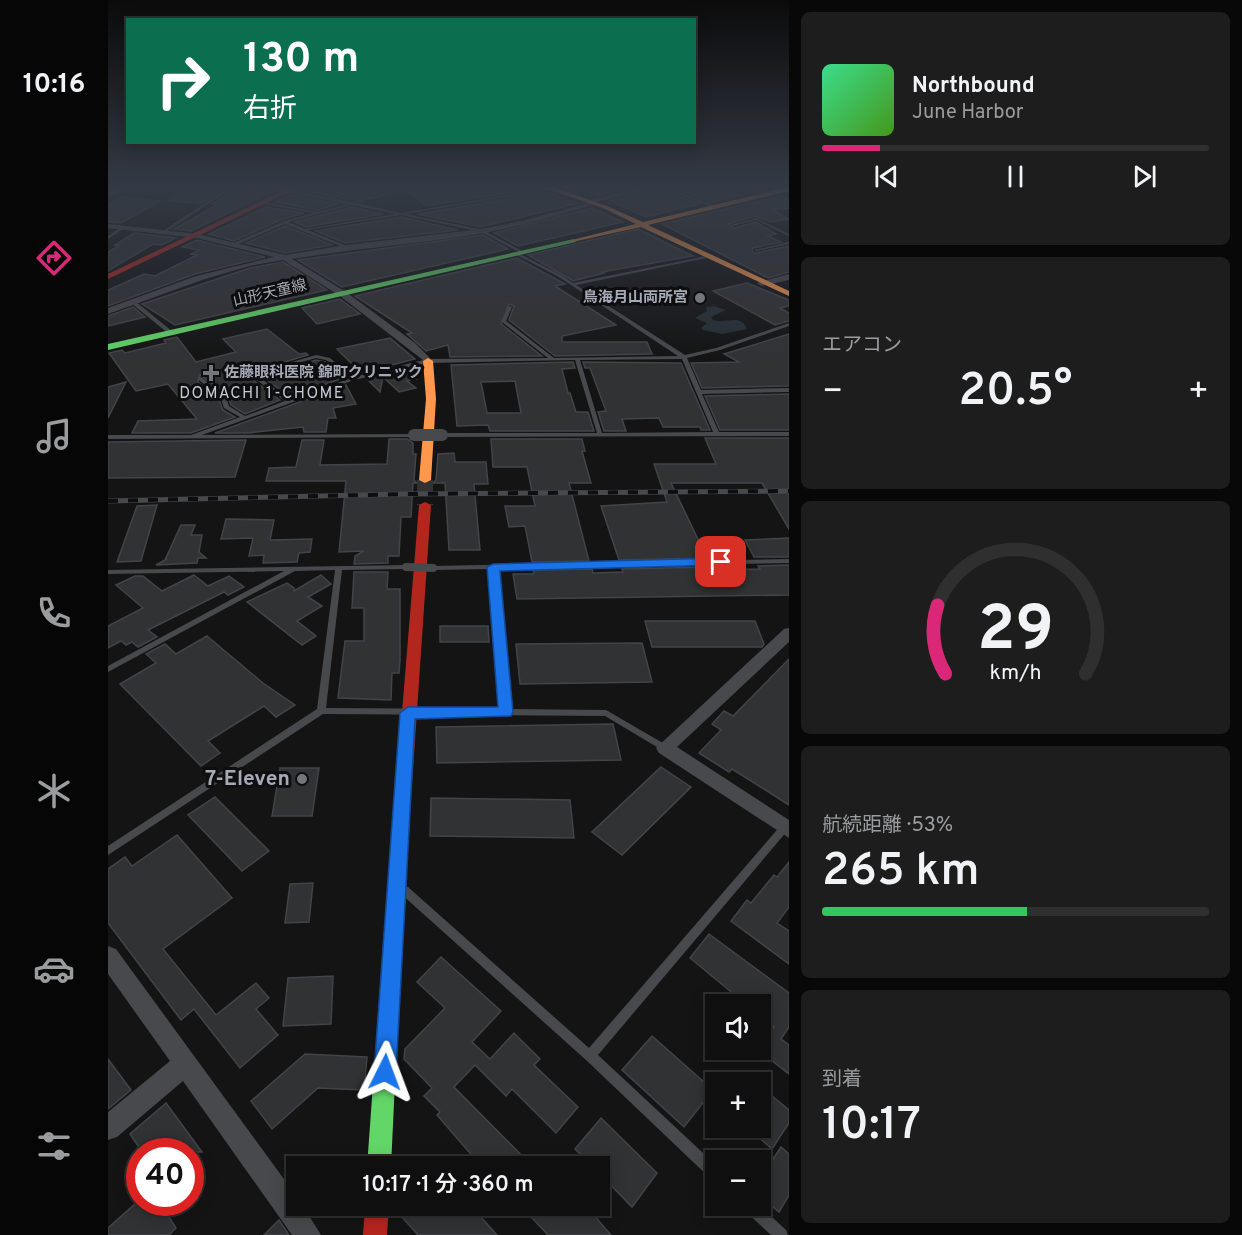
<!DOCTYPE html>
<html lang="ja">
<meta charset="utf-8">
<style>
:root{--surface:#0f0f0f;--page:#1d1d1d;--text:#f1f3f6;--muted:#9b9c9e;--line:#2f2f2f;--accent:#db2777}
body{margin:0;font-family:Overpass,"Noto Sans JP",sans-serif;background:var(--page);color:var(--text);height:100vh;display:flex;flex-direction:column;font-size:22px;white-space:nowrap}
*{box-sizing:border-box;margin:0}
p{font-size:20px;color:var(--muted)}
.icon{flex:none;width:33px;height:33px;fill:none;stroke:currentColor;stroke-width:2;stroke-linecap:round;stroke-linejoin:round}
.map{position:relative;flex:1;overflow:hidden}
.side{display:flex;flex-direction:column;gap:12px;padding:12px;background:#080808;width:453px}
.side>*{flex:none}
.top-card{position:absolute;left:18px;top:18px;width:570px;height:126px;border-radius:0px;box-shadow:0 3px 15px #0003,0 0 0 2px var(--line);background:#0b6e4f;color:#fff;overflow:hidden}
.buttons{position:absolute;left:597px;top:994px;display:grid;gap:12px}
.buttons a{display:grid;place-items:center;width:66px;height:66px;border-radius:0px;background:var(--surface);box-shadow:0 3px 15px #0003,0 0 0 2px var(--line);font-size:30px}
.speed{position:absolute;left:18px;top:1138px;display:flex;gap:12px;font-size:30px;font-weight:700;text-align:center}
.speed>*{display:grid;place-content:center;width:78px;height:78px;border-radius:50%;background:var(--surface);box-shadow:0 3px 15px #0003,0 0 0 2px var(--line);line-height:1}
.speed .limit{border:9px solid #d22;background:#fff;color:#111}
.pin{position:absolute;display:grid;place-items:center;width:51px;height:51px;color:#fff;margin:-26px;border-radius:12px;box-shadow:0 3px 9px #0006}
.me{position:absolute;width:66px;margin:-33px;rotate:3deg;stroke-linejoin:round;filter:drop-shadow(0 0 4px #0008)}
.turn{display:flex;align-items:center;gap:21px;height:126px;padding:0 18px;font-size:27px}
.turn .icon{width:78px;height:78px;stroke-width:2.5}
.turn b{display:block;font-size:42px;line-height:51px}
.big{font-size:45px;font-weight:600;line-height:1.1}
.side .card{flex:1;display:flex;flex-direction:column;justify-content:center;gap:9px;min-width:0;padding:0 21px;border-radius:9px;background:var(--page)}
.side .dial{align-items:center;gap:0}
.dial svg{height:156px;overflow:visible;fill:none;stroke:var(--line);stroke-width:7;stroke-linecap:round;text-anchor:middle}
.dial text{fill:var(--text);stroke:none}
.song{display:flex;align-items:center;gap:18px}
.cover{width:72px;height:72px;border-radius:9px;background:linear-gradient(135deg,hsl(150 70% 55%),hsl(100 70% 35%))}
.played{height:6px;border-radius:3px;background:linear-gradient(90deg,var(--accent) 15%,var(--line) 15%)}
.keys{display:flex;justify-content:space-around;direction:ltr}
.heat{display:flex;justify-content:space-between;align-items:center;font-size:33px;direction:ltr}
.charge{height:9px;border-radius:4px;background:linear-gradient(90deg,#34c759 53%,var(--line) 0)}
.trip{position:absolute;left:178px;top:1156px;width:324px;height:60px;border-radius:0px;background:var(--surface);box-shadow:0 3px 15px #0003,0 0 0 2px var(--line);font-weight:600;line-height:60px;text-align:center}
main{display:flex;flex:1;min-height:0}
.dock{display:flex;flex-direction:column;width:108px;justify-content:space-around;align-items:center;background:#060606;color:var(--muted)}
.dock .icon{width:42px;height:42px}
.dock .on{color:var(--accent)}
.dock b{font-size:27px;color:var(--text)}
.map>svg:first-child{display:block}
</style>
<main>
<nav class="dock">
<b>10:16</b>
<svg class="icon on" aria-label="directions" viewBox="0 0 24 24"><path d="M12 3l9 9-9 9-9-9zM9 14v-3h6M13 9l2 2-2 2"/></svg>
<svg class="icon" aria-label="music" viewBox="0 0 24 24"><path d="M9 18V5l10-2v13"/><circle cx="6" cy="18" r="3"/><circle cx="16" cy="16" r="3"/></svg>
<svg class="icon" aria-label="phone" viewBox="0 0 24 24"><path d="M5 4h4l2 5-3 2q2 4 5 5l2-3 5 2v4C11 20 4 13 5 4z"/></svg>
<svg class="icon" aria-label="climate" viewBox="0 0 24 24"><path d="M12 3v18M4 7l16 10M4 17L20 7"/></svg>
<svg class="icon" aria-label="car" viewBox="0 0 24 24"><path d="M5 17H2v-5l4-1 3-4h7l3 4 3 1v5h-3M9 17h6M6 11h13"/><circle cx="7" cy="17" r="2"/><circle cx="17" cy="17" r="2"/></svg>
<svg class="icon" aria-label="filters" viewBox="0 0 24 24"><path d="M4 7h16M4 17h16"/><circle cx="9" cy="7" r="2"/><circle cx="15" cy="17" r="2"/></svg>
</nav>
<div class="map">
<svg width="681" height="1235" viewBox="0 0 681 1235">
<rect width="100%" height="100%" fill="#141414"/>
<path fill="#181e19" d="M297 191 316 208 294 211 251 203Z"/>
<path fill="#272f36" d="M598 307 606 306 618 310 603 317 605 320C618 324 633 313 639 329L614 334 595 330 593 328 599 323 587 318 599 311Z"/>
<g fill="#313234" stroke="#434448" stroke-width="1.5" fill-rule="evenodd">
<path d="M83 186 108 194 93 203 60 201Z"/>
<path d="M134 186 164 192 83 231 66 229 109 205 104 204Z"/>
<path d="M197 186H240L223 196 192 190Z"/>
<path d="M253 186H286V188L244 200 233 198Z"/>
<path d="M311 186H427L428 188 319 206 299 191Z"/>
<path d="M464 186H527L488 196Z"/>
<path d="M561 186H646L655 190 603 202Z"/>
<path d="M549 189 591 204 538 217 502 201Z"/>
<path d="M440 192 471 203 372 227 310 214Z"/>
<path d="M181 195 230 204 210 210 167 202Z"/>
<path d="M673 196 681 199V208L665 210 681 219 662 222 647 216 621 224 626 228 648 222 668 234 660 236 673 242 645 248 644 251 647 253 681 246V272L660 278 554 224Z"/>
<path d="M14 197 52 201 13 223 0 222V205Z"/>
<path d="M158 207 196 213 175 219 126 241 101 234Z"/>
<path d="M244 207 275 214 198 227 187 222Z"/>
<path d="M484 208 515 222 410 246 386 233Z"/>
<path d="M293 217 350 230 237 243 208 231Z"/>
<path d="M177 226 224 245 177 253 138 243Z"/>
<path d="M530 229 585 256 494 272 496 273 465 281 420 255Z"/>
<path d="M26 233 68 238 54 245 45 244 0 271V252L12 245H7Z"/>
<path d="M375 235 400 249 234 287 190 260Z"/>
<path d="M89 240 157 257 87 274 0 306V290L36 274 47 276 89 255 83 254 91 250 74 247Z"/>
<path d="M409 258 457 284 447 286 508 325 454 336V342H539L544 354 447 356 401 320 406 306 401 304 393 324 434 356 342 357 340 345 318 351 299 334 304 333 247 296Z"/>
<path d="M175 262 219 290 67 325 34 304 142 268Z"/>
<path d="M639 283 681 300V306L672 308 681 313V321L667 325 605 291Z"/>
<path d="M232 299 252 314 209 324 194 308Z"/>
<path d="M25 307 37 317 0 326V316Z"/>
<path d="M159 329 191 354 198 353 200 355 144 372 145 380 172 400 137 414 123 405 119 395 92 375 90 382 111 400 115 410 127 417 83 433H24L30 421 89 419 60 384 28 391 1 353 14 350 17 353 58 343 56 340 69 337 88 362 128 352 115 339Z"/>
<path d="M681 334V386L594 388 583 363 631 362 616 354Z"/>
<path d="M282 338 307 359 253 373 229 349Z"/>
<path d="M208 360 217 362 235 378 182 397 153 376Z"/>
<path d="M465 362 467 368 454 369 460 393H462L468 412H480L486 431H382L380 425 349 426 343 365ZM407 381 413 413H379L373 382Z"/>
<path d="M475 362 573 363 602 430H593L592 427H555L551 418 514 419 518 431H496L490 412 498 411 482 368H477Z"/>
<path d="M299 370 308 379 299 381 308 388 291 392 275 377 272 392 259 379Z"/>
<path d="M18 382 0 418V387Z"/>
<path d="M238 385 248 404 225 408 228 418H220L218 432H196L195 427 140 433H107Z"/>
<path d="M681 394V430H612L597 396Z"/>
<path d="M597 438H681V529L654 483H563L599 558 511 560 493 506 559 502 546 464H608Z"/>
<path d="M281 439H299L305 443V454H308L306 480 309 483H305L303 517H293L291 556H280V563L246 564 247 556 256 551 231 552 238 481H158L161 468 188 467 194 440H216L212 465 279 464Z"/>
<path d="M383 439H474L477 451H474L483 483H461L481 561 424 562 417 526 401 527 397 506H427L419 467H385Z"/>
<path d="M138 440 127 477 0 478V442Z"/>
<path d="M346 453 347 462H378L380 484H366L372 550H341L337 483H325L328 480 330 454Z"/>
<path d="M49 505 33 561 9 562 29 506Z"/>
<path d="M118 519 166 520 162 540 204 539 202 552 191 553 189 562 155 563 156 555 141 556 145 538 113 539Z"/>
<path d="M73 525H87L83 535H94L91 552 98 558H90L89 563 48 565 59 559 57 560Z"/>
<path d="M681 538V557H646L637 540Z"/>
<path d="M681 565V595L409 599 405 574H426L425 570 484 569 485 573 515 572 514 569 603 567 604 570 652 569 650 566Z"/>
<path d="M246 572H280L279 589H292V660L291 673H284L283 700 230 698 237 641H256V608H244Z"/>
<path d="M86 575 100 586 121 576 136 587 120 595 116 592 40 630 49 637 30 647 24 642 18 645 13 641 0 648V626L35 608 8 585 27 576H35L54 591Z"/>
<path d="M213 575 223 584 200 597 214 606 189 621 208 636 194 645 139 602 179 583 186 588V591Z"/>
<path d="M537 621H647L656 644 654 647H544Z"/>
<path d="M332 626H380L381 642H332Z"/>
<path d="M99 636 155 683 187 705 168 717 156 706 100 741 112 753 93 766 12 684 48 663 38 654 57 644 68 654Z"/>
<path d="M534 643 544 682 412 684 408 644Z"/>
<path d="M681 659V805L624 769 621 772 591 753 613 730 604 724 616 711 625 716Z"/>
<path d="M505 724 513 760 329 763 328 727Z"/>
<path d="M553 767 583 787 514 855 484 832Z"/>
<path d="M172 768H211L204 816H164Z"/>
<path d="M107 797 161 851 134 871 80 815Z"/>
<path d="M323 798 462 800 466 838 322 836Z"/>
<path d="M69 835 124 898 55 949 108 1015 148 983 161 998 148 1009 170 1035 132 1068 86 1009 73 1020 0 923V869L17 857 24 866Z"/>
<path d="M681 862V907L669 923 681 931V964L623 921 639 900 643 903 666 875 669 877Z"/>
<path d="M205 883 201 922 177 923 182 884Z"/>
<path d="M601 934 681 993V1027L673 1039 681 1045V1074L650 1050 666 1027 652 1016V1005H639L582 958Z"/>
<path d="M333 957 393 1011 364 1042 382 1059 406 1033 432 1059 426 1065 470 1107 448 1133 404 1089 398 1096 367 1065 346 1087 425 1167H374L329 1115 332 1112 316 1096 324 1088 296 1059 297 1049 337 1008 309 982Z"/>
<path d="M225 976 223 1024 175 1026 180 978Z"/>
<path d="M544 1036 605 1090 576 1127 514 1070Z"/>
<path d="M197 1054 259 1057 256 1090 210 1088 164 1129 143 1101Z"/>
<path d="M0 1059 23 1090 0 1109Z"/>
<path d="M652 1086 681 1110V1123L664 1149 640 1128H652Z"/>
<path d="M58 1103 94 1152H34L22 1134Z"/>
<path d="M493 1118 549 1173 524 1207 492 1174V1167H485L467 1149Z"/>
<path d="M673 1147 681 1154V1195L671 1212 652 1196V1179Z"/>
<path d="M28 1203H52L68 1228 61 1235H0V1228Z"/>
<path d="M302 1206H363L389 1235H310L293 1216Z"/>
<path d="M413 1206H478L503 1235H440Z"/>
<path d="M171 1220 181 1235H156Z"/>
</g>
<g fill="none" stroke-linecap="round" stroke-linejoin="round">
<path stroke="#313234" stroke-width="16" stroke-dasharray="16 8" stroke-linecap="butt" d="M317 480V505"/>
<g fill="#48494d" fill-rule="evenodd">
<path d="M123 186H127L58 232 55 231Z"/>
<path d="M145 186H155L223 198 246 186H251L226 199 244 202 302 186H309L249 203 293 213 443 188 445 189 298 214 375 230 414 251 415 252 413 253 373 232 293 215 200 230 198 229 287 214 244 205 180 222 239 246V248H237L177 224 128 245H126V243L176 221 206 213 156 204 155 202 210 212 240 204Z"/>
<path d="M553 186 609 206 610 207 607 208 549 187Z"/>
<path d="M662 186H668L678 190 676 191Z"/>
<path d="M648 218 681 234V236L648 220 625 226 623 225Z"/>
<path d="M15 226 18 227 0 239V236Z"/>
<path d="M681 242V244L648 251 646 250Z"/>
<path d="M408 252 453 275 465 283 599 256 600 257 598 258 468 285 577 355 608 348 681 323V326L612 350 579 358 593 390 681 388V392L594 394 611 432H681V436L334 437 331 435 334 433H489L467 360 320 363 246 380 94 435 308 434 309 435 306 437 0 439V435H83L132 417 116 408 113 399 91 380V378L93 377 118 397 121 406 137 416 177 401 146 378V373L208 355 222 358 245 377 320 359 440 358 394 322V321L400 307 402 306 404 307 398 321 446 358 570 356 451 277 407 254 406 253ZM208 358 218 360 240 379 182 400 151 377V374ZM574 359 605 432 494 433 472 360Z"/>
<path d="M23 301H27L65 332V334H61L23 303Z"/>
<path d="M681 559V563L389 569 402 709 498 710 560 746 561 748 560 750 557 751 554 750 497 716 215 714 0 855V846L209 709 227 570 187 571 0 672V666L176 571 0 574V570L300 565 302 567 298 569 234 570 218 708 393 709 382 569 325 570H323L321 568 323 566Z"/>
<path d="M677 823 680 824V830L490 1055 608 1165V1180L603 1179 478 1060 292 893 291 890 292 887 296 886 300 887 481 1048 674 824Z"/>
<path d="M635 1206H652L678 1230 680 1235H663L637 1211Z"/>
</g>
<g fill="#48494d" fill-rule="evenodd">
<path d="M12 186H21L0 198V193Z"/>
<path d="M450 186H459L474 196 469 197Z"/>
<path d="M539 186H554L489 202 488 204C451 215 414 226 376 233 313 244 248 248 184 259L238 292 307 343 325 361 320 364 232 296 175 260 141 266 94 280 0 314V308L88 276 166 257 89 238 0 228V224L89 234 177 255 238 245 374 229 414 221 480 203V200Z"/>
<path d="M681 274V280L653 286 649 283Z"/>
<path d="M681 628V642L569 747 681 820V838L551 753 548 748 676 629Z"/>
<path d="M0 946 8 949 189 1197V1206H195L213 1235H184L75 1081 9 1137 0 1140V1112L62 1061 0 974Z"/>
</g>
<g fill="#63d668" fill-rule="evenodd">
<path d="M466 239 468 242 0 350V344Z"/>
<path d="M285 923 292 926 294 932 283 1167H259L276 932 278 926Z"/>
</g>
<g fill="#ff974d" fill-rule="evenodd">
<path d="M430 186H441L499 206 535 222 681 187V191L540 225 681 291V296L533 227 464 242V240L528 224 495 208Z"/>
<path d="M320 358 325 361 328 399 323 480 317 483 311 480 318 399 315 361Z"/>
</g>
<g fill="#b3261e" fill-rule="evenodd">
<path d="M185 186H194L0 279V274Z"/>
<path d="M317 502 323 505 294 932 292 938 285 941 278 938 276 932 311 505Z"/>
<path d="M257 1206H281L279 1235H255Z"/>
</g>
<defs>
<path id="rail" d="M0 501 298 494 681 491"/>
</defs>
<use href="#rail" stroke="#48494c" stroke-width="5"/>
<use href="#rail" stroke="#0e0e10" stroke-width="4" stroke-dasharray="10" stroke-linecap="butt"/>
<path stroke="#48494d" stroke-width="8" d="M298 567 325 568"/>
<path stroke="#48494d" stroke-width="12" d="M306 435H334"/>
</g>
<linearGradient id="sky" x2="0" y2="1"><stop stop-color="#0b0b0b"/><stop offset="0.52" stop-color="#343a45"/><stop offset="1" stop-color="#343a45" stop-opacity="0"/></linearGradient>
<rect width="681" height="359" fill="url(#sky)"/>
<path fill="#1a73e8" stroke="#114b97" stroke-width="1.5" d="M613 558 617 559V565L392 571 405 712 403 716 307 719 288 1072 285 1080 277 1083 269 1080 266 1072 292 713 300 707H390L379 567 385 564Z"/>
<g fill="#72767d" stroke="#0e0e10" stroke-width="2">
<circle cx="592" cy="298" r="6"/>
<path d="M100 364h6v6h6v6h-6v6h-6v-6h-6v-6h6z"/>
<circle cx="194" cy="779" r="6"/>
</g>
<g text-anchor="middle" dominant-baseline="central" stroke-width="6" stroke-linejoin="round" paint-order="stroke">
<g font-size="15" fill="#a5aab6" stroke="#0e0e10">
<text transform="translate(162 294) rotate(-13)">山形天童線</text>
</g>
<g font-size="15" font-weight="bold" fill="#a5aab6" stroke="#0e0e10" text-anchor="end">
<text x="580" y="298">鳥海月山両所宮</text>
<text x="116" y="373" text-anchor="start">佐藤眼科医院 錦町クリニック</text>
</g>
<g font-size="16" letter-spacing="1.5" fill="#c6c9d2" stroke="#0e0e10">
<text x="154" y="394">DOMACHI 1-CHOME</text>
</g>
<g font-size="21" font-weight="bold" fill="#a5aab6" stroke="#0e0e10" text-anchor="end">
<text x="182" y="779">7-Eleven</text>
</g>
</g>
</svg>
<div class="buttons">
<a><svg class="icon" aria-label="sound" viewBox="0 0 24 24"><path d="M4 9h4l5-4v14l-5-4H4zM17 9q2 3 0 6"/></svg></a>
<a>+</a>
<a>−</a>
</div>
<div class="speed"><div class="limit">40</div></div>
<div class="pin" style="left:613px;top:562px;background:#d93025"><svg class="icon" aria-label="arrive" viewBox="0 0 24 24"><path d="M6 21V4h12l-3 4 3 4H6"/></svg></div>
<svg class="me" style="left:277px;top:1072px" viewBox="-20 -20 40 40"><path d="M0-17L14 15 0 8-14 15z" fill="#1a73e8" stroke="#fff" stroke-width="4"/></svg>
<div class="trip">10:17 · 1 分 · 360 m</div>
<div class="top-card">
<div class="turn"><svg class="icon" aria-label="right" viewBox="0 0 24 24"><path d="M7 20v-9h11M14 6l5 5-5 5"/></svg><div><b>130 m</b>右折</div></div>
</div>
</div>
<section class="side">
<div class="card">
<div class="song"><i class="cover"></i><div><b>Northbound</b><p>June Harbor</p></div></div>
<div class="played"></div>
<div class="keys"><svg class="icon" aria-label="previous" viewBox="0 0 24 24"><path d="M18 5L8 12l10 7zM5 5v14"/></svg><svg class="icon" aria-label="pause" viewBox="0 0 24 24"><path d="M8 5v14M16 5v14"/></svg><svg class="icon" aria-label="next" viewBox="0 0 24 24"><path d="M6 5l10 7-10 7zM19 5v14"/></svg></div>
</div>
<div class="card"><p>エアコン</p>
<div class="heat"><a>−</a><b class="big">20.5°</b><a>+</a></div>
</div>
<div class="card dial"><svg viewBox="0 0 100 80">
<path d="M14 69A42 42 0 1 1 86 69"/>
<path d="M14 69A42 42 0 0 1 10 34" stroke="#db2777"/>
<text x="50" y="56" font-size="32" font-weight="700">29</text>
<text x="50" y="72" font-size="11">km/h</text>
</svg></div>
<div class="card"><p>航続距離 · 53%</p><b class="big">265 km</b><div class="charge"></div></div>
<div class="card"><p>到着</p><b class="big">10:17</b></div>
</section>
</main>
